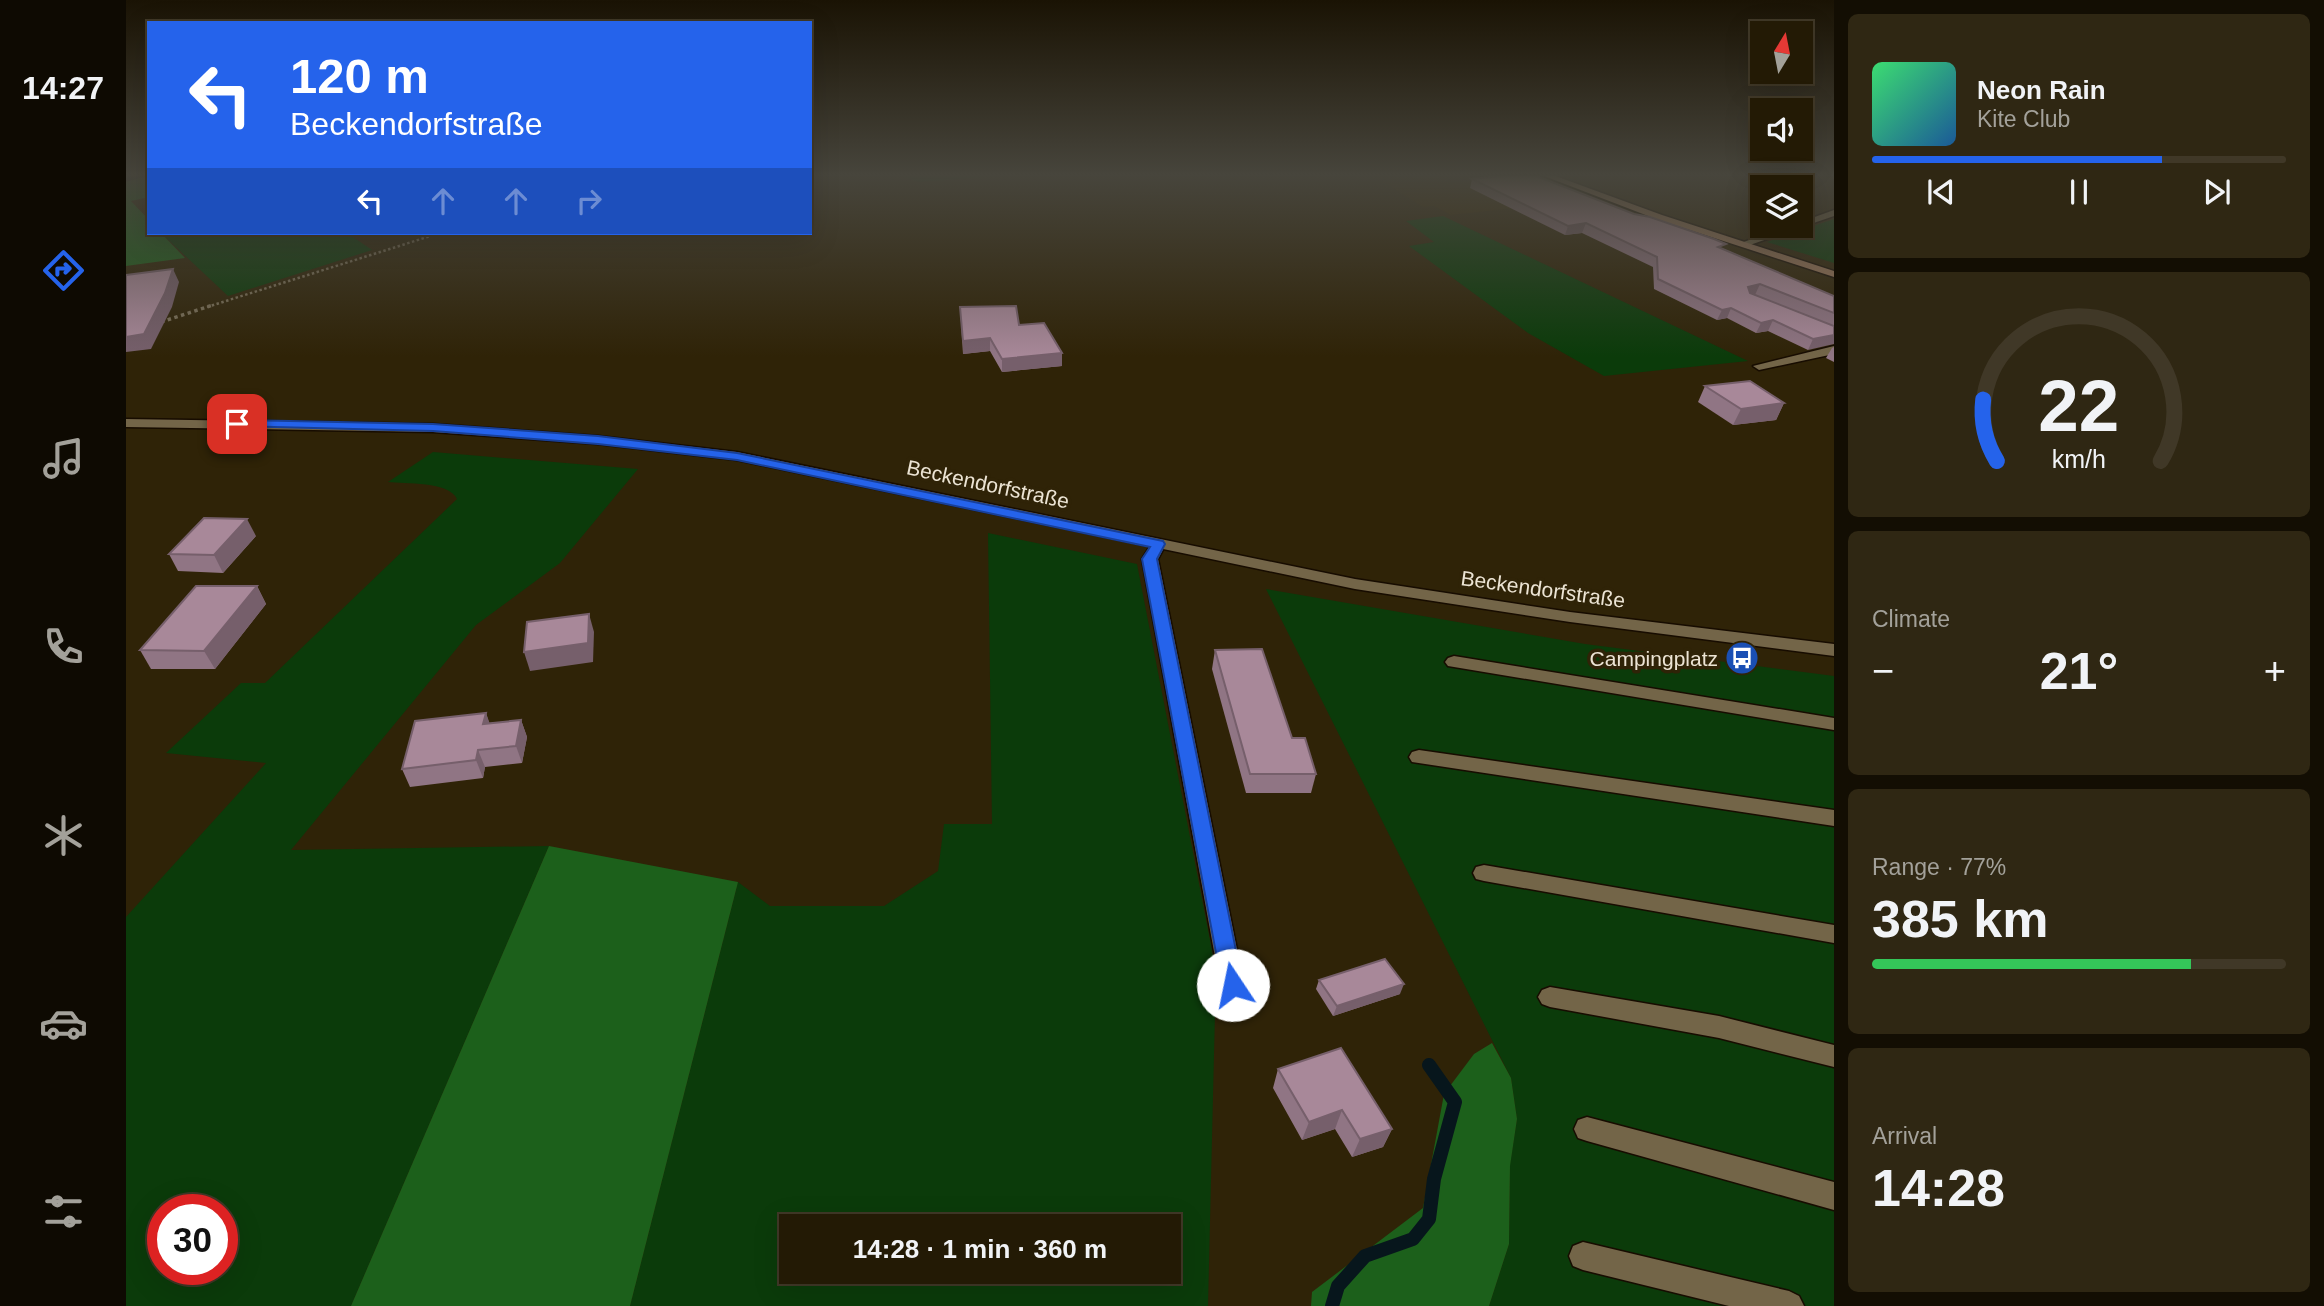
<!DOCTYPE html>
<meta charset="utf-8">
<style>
:root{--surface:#231a05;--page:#2f2713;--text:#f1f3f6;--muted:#a3a19a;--line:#403827;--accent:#2563eb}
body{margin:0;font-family:Arial,sans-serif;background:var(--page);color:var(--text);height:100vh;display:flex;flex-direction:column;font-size:26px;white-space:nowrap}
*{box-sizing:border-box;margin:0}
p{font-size:23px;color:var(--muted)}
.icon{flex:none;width:38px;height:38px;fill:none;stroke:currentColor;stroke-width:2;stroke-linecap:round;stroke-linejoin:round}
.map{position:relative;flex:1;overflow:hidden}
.details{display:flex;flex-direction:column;gap:14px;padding:14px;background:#130e03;width:490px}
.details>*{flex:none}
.guide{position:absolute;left:21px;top:21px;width:665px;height:214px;border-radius:0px;box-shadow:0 7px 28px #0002,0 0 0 2px var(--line);background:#2563eb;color:#fff;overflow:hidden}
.needle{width:46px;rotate:10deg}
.controls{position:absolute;left:1624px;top:21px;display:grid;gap:14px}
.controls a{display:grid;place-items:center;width:63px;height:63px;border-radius:0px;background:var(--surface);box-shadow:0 7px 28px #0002,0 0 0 2px var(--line);font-size:35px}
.speed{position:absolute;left:21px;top:1194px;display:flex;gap:14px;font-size:35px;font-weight:700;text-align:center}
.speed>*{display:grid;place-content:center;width:91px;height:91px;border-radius:50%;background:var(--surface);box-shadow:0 7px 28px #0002,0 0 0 2px var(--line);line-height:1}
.speed .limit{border:10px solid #d22;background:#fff;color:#111}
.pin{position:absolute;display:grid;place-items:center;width:60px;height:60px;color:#fff;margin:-30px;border-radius:14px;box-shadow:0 4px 10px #0006}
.me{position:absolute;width:77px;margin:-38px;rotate:349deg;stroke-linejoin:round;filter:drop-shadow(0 0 5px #0008)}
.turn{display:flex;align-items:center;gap:24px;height:147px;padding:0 28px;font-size:32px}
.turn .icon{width:91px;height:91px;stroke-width:2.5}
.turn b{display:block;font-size:49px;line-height:60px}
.lanes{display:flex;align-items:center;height:66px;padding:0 28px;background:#0003;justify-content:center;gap:35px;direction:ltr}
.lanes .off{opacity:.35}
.big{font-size:52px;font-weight:600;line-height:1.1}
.details .widget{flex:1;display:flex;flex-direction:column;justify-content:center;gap:10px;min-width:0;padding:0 24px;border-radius:10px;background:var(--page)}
.details .dial{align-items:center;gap:0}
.dial svg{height:182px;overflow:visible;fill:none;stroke:var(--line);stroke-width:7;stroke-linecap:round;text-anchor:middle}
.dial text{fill:var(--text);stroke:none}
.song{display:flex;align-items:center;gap:21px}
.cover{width:84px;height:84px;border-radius:10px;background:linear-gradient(135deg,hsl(140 70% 55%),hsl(210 70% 35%))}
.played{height:7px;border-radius:4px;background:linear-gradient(90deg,var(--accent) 70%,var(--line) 70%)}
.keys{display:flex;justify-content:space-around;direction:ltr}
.heat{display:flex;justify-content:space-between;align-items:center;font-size:38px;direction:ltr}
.charge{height:10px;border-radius:5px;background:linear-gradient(90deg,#34c759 77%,var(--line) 0)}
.trip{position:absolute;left:653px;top:1214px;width:402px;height:70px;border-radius:0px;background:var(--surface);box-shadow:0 7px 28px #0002,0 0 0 2px var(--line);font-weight:600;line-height:70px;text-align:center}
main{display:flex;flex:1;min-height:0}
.dock{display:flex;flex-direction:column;width:126px;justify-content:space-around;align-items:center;background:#0e0a02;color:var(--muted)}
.dock .icon{width:49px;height:49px}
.dock .selected{color:var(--accent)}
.dock b{font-size:32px;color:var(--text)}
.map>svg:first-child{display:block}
</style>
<main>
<nav class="dock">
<b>14:27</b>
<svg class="icon selected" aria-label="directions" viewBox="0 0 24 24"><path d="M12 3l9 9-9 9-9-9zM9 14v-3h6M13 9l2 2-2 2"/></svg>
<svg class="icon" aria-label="music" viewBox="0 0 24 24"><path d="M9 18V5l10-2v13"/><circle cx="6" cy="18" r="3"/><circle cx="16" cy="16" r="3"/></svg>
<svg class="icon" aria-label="phone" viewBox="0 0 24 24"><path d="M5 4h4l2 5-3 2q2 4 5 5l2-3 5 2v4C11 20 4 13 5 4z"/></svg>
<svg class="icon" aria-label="climate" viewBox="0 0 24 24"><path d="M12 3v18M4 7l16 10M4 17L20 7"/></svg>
<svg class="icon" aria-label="car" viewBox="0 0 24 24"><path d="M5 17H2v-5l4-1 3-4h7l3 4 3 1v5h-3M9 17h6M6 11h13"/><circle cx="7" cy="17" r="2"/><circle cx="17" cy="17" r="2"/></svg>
<svg class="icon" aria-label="filters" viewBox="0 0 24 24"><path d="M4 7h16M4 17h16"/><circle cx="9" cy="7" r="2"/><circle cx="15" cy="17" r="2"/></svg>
</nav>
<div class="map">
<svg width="1708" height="1306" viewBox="0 0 1708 1306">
<rect width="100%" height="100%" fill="#2f2307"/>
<path fill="#372702" d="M1397 174 1463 200 1325 215 1308 206 1297 207 1255 181 1310 175 1325 183Z"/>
<g fill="#0b3b0a" fill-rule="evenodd">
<path d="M769 174H899L793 182Z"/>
<path d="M1317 216 1622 361 1478 376 1402 333 1283 246 1308 242 1280 221Z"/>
<path d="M1708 219V263L1641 242Z"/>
<path d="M35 233H221L246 250 102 296Z"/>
<path d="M307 452 512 469 434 563 350 625 165 850 423 846 225 1306H0V917L140 763 40 753 115 683H139L331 499C323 481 279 484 262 482ZM96 1209V1269H37V1209Z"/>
<path d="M862 533 1011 564 1090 971 1082 1306H504L612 882 644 906H758L812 871 818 824H866ZM665 1227H1043V1272H665Z"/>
<path d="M1140 589 1459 644 1708 676V1306H1363L1383 1244 1384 1164 1391 1119 1385 1078Z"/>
</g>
<g fill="#1c601b">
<path d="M0 174H23V197L5 201 23 220V233H35L59 258 0 266Z"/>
<path d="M423 846 612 882 504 1306H225Z"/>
<path d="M1366 1043 1385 1078 1391 1119 1384 1166 1383 1244 1363 1306H1185L1186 1292 1297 1208 1318 1094 1348 1054Z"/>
</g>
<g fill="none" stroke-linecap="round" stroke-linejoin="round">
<path stroke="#07161c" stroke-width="5" d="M0 179 19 174"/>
<path stroke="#07161c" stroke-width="14" d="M1206 1306 1212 1286 1239 1256 1287 1239 1303 1219 1308 1179 1329 1102 1303 1065"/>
<defs>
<g id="service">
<path d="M1708 210V216L1621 246 1612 244 1662 226H1675V222Z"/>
<path d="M1328 656 1708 718V730L1322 666 1319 662 1322 658Z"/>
<path d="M1293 750 1708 810V826L1286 762 1283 757 1286 752Z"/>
<path d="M1358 865 1708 925V943L1358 881 1350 879 1347 873 1350 867Z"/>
<path d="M1424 987 1593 1016 1708 1045V1067L1593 1038 1424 1007 1416 1004 1412 997 1416 990Z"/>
<path d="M1461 1117 1708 1182V1210L1461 1141 1452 1138 1448 1129 1452 1120Z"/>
<path d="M1457 1242 1663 1291 1673 1296 1678 1306H1603L1457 1270 1447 1266 1443 1256 1447 1246Z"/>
</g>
<g id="minor">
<path d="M1708 346V354L1633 370 1627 366Z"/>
<path d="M1032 539 1040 544 1032 559 1118 984 1114 991 1106 994 1098 991 1094 984 1016 559 1027 541Z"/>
</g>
<path id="tertiary" d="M0 419 307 424 472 436 611 452 1229 579 1444 612 1708 644V656L1444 622 1229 589 611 460 472 444 307 432 0 427Z"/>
<path id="secondary" d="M1413 174H1424L1536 215 1708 271V277L1530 219Z"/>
</defs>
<use href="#service" stroke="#170c00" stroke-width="3"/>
<use href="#minor" stroke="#170c00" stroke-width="3"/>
<use href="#tertiary" stroke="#170c00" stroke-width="3"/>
<use href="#secondary" stroke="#170c00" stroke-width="3"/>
<path stroke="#7c715a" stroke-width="2.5" stroke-dasharray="2.5 2.5" stroke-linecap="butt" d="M81 307 314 233"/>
<path stroke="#7c715a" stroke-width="3.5" stroke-dasharray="3.5 3.5" stroke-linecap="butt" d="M35 322 87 305"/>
<use href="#service" fill="#736548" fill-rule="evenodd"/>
<use href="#minor" fill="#736548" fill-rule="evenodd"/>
<use href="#tertiary" fill="#736548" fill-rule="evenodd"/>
<use href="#secondary" fill="#9b775b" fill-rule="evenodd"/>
</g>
<g fill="#907584">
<path d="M1346 179 1598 249 1708 296V326L1628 295 1708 326 1682 350 1642 331 1630 333 1601 318 1591 320 1528 289 1527 267 1456 233 1439 235 1344 188Z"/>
<path d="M834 307 893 325 936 353V366L876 372 864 351 837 354Z"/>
<path d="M1708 347V362L1700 358 1706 348Z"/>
<path d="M1579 386 1658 403 1650 420 1607 425 1572 402Z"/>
<path d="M130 536 97 573 52 571 43 554Z"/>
<path d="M131 586 140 604 89 669H25L14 650Z"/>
<path d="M1089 650 1166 738 1190 774 1185 793H1120L1086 669Z"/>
<path d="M360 713 363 723 395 720 401 737 396 763 359 767 357 778 284 787 276 769Z"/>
<path d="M1193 980 1274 994 1207 1016 1190 989Z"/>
<path d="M1152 1069 1266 1129 1257 1147 1226 1157 1209 1129 1176 1140 1147 1088Z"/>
</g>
<g fill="#765f6b">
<path d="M1460 223 1456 233 1439 235 1442 226Z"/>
<path d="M47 269 53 282 46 307 25 349 0 352V337Z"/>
<path d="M1634 284 1629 295 1617 297 1622 287Z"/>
<path d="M1605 308 1601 318 1591 320 1596 310Z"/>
<path d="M1647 320 1642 331 1630 333 1635 323Z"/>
<path d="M1708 335V344L1682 350 1687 339Z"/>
<path d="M864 338V351L837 354V341Z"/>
<path d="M936 353V366L876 372V359Z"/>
<path d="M1658 403 1650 420 1607 425 1615 409Z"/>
<path d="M121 519 130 536 97 573 88 555Z"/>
<path d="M131 586 140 604 89 669 78 651Z"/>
<path d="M463 614 468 632 467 662 404 671 398 652Z"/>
<path d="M360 713 366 730 357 724Z"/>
<path d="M395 720 401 737 396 763 390 746Z"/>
<path d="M352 750 359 767 357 778 350 760Z"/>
<path d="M1278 984 1274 994 1207 1016 1211 1006Z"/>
<path d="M1216 1110 1209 1129 1176 1140 1183 1122Z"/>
<path d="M1266 1129 1257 1147 1226 1157 1234 1139Z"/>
</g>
<g fill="#a88899" stroke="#765f6b" stroke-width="2">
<path d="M1397 174H1405L1508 214 1524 217 1588 239 1600 244 1592 247 1708 296V313L1634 284 1622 287 1624 293 1708 326V335L1687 339 1647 320 1635 323 1605 308 1596 310 1532 279 1531 257 1460 223 1442 226 1346 179Z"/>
<path d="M47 269 39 293 18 334 0 337V275Z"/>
<path d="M890 306 893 325 918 323 936 353 876 359 864 338 837 341 834 307Z"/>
<path d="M1624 381 1658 403 1615 409 1579 386Z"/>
<path d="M78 518 121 519 88 555 43 554Z"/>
<path d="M70 586H131L78 651 14 650Z"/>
<path d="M463 614 462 643 398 652 401 622Z"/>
<path d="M1136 649 1166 738H1179L1190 774H1124L1089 650Z"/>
<path d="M360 713 357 724 395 720 390 746 352 750 350 760 276 769 289 721Z"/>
<path d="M1259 959 1278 984 1211 1006 1193 980Z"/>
<path d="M1215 1048 1266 1129 1234 1139 1216 1110 1183 1122 1152 1069Z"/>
</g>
<linearGradient id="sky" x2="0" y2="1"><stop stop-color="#1a1304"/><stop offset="0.49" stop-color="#47453c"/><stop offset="1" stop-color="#47453c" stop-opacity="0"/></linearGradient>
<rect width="1708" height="357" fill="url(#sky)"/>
<path fill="#2563eb" stroke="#184099" stroke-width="2" d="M111 420 307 424 472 436 611 453 1037 541 1039 544 1031 559 1117 985 1114 991 1107 994 1099 991 1096 985 1016 559 1024 547 611 460 472 444 307 431 107 426 105 424Z"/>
<defs>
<symbol id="bus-disc" viewBox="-11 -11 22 22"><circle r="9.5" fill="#1a4fb4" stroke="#2f2307"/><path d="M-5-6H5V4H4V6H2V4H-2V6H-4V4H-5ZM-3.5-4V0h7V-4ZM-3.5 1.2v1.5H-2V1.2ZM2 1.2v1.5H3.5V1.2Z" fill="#fff"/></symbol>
</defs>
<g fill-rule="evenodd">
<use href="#bus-disc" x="1597" y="639" width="38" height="38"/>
</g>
<g text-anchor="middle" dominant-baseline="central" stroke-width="7" stroke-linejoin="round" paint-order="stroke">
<g font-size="21" fill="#ece4d4" stroke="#2f2307">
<text transform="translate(862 484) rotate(12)">Beckendorfstraße</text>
<text transform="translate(1417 589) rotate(8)">Beckendorfstraße</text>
</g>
<g font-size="21" fill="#ece4d4" stroke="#2f2307" text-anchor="end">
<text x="1592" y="658">Campingplatz</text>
</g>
</g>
</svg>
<div class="controls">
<a><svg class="needle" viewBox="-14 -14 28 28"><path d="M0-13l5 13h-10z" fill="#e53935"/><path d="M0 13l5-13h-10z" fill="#a3a19a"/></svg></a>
<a><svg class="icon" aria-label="sound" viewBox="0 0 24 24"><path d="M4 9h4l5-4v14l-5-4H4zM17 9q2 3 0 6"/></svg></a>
<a><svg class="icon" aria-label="layers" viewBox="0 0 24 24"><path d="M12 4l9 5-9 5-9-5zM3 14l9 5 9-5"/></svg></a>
</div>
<div class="speed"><div class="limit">30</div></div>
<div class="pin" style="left:111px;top:424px;background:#d93025"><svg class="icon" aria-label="arrive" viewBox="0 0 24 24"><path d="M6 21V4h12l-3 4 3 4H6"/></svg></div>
<svg class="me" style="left:1107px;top:985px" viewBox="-20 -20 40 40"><circle r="19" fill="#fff"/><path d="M0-13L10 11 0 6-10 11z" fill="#2563eb"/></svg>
<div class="trip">14:28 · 1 min · 360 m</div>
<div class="guide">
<div class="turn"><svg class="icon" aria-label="left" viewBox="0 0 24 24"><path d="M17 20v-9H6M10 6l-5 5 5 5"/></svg><div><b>120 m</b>Beckendorfstraße</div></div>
<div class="lanes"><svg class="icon" aria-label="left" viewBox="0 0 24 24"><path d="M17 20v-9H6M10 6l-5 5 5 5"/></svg><svg class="icon off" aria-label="ahead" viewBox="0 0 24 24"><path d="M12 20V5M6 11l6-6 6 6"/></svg><svg class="icon off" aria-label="ahead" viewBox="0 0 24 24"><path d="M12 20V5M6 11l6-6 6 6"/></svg><svg class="icon off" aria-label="right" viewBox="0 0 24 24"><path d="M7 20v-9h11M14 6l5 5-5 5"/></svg></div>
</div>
</div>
<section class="details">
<div class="widget">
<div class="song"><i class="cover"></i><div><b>Neon Rain</b><p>Kite Club</p></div></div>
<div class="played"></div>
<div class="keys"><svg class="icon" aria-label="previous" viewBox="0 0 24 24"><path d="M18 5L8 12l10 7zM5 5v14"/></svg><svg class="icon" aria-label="pause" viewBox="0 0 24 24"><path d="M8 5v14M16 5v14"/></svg><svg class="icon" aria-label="next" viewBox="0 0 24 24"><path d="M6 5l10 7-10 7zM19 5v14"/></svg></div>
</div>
<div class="widget dial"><svg viewBox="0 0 100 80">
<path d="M14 69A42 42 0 1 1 86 69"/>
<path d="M14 69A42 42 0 0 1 8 42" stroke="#2563eb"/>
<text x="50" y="56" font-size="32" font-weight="700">22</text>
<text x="50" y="72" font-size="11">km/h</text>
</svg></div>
<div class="widget"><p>Climate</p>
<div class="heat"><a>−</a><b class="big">21°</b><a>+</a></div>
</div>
<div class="widget"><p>Range · 77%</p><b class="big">385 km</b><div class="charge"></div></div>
<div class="widget"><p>Arrival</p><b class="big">14:28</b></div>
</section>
</main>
